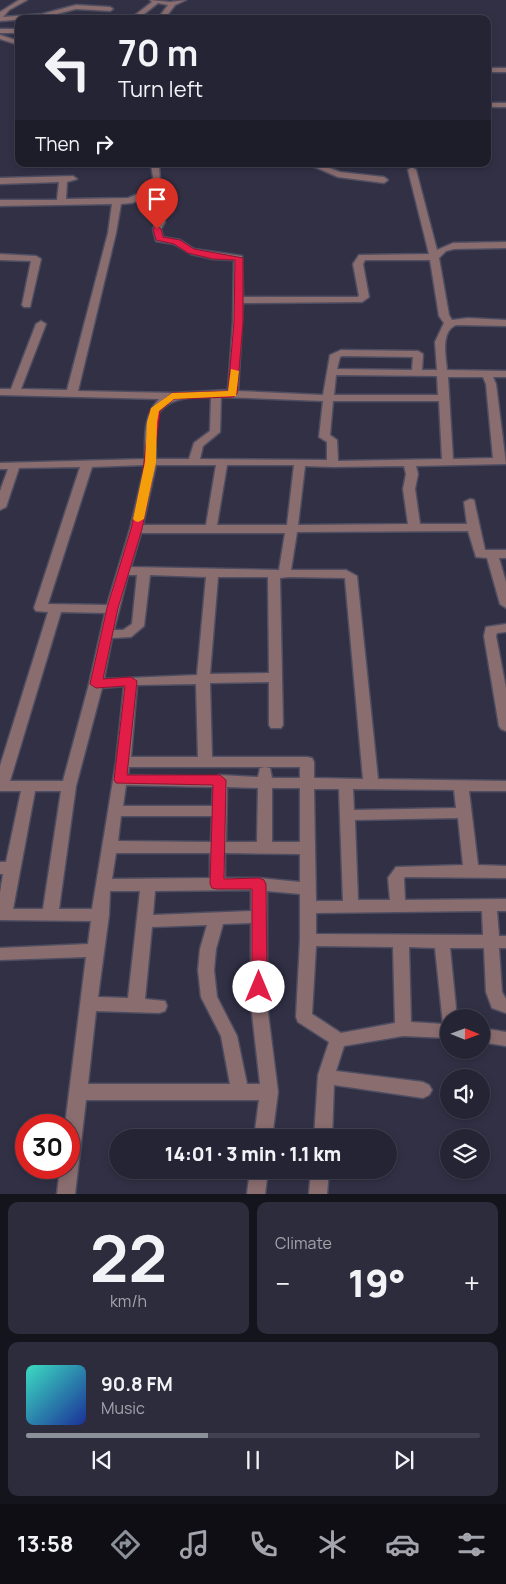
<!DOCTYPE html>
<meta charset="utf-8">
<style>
:root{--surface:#252434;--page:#2d2c3c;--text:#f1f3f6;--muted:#a3a4ac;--line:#42414f;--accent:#8c9099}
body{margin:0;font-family:Manrope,sans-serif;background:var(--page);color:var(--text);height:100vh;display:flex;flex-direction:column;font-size:19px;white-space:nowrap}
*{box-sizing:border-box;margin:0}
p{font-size:16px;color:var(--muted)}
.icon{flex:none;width:28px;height:28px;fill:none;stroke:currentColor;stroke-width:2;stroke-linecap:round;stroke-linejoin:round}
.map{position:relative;height:1194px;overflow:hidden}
.sheet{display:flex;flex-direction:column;gap:8px;padding:8px;background:#14141d;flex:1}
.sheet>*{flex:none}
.top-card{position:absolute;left:15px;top:15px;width:476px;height:152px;border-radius:10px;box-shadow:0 2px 8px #0003,0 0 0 1px var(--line);background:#252434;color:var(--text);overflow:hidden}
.needle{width:32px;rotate:91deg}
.controls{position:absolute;left:440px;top:1009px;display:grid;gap:10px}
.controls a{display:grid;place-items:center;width:50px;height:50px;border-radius:50%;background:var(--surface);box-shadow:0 2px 8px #0003,0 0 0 1px var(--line);font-size:25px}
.speed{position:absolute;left:15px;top:1114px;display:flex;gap:10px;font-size:25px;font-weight:700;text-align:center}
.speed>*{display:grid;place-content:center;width:65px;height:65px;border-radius:50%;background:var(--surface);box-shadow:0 2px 8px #0003,0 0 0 1px var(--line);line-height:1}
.speed .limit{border:8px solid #d22;background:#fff;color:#111}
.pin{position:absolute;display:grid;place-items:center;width:42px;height:42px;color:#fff;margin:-51px -21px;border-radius:50% 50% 50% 0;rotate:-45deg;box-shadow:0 0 5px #0007}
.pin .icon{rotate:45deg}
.me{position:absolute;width:55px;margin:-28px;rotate:0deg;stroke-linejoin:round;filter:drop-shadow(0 0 4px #0008)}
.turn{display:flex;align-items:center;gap:18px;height:105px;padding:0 20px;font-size:22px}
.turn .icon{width:65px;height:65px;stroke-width:2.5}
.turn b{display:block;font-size:35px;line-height:42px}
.then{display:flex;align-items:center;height:48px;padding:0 20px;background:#0003;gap:10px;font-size:19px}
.big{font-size:38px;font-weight:800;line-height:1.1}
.sheet .card{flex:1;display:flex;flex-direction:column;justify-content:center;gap:8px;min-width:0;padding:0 18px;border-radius:10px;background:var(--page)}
.sheet .dial{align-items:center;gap:0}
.dial b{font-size:65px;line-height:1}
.song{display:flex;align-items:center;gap:15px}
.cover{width:60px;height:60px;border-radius:8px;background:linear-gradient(135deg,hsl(170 70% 55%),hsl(230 70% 35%))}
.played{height:5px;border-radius:2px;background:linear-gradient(90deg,var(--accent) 40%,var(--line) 40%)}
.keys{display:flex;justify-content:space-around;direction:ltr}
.heat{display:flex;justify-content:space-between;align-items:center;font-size:28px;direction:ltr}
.sheet .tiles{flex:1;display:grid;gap:8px;grid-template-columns:1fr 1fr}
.card:last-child{grid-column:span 2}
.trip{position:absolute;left:109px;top:1129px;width:288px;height:50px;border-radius:25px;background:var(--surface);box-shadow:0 2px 8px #0003,0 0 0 1px var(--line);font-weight:800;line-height:50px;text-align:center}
.dock{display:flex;height:80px;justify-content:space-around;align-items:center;background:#0f0e15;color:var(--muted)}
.dock .icon{width:35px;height:35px}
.dock .on{color:var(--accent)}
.dock b{font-size:22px;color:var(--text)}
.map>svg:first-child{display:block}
</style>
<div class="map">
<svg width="506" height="1194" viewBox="0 0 506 1194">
<rect width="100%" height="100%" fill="#313045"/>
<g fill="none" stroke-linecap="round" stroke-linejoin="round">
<defs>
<g id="minor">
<path d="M19 0H27L9 10 3 17 42 14 76 5 110 7 113 9 110 11 76 9 42 18 0 21V12Z"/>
<path d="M150 0 170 2 186 0 175 5 166 17 167 19 159 17 168 5 158 3 138 19H130L152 2Z"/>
<path d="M252 17 255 18 256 19H249Z"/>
<rect x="0" y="29" width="19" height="4"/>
<path d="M0 35 19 41V45L0 39Z"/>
<rect x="488" y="68" width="18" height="4"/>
<rect x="488" y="103" width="18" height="4"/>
<path d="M151 164H159L160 182 168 195 161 211 165 222 161 229 163 237 180 240 194 249 242 256 243 297H357L359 296 353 264 359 255 429 254 408 170 412 167 416 170 437 250 453 243 506 242V248L454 249 446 251 439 258 449 315 452 320 468 318 506 320V326L456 325C440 332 446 357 447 370L506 371V377H493L496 384 506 464 416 466 418 474 415 489 420 524H467L464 502 470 499 474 500 485 550H506V558H499L506 582V608L500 604 487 558 476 557 468 531 297 532 291 570H346L357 576 378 779 506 781V791H469L478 865 506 866V878L405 877 404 879 405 900 506 899V911H497L499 936H506V948H499L502 992 506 999V1013L492 1008 486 992 484 948H450L457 1018H449V1038L403 1036 344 1046 336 1071 423 1082 429 1085 432 1090 429 1095 423 1098 334 1085 332 1138H314L318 1075 329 1042 298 1022 296 1017 300 940V894L267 891V1005L278 1092 272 1138H254L259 1100H86L75 1194H57L60 1168H69V1125H65L86 957 0 960V948L88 944 91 921 0 920V893L3 874H0V862H6L21 791H0V766L48 612 36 611 34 608 80 467 19 468 6 507 0 510V491L8 469H0V463L145 459C145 437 143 416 159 399L0 395V389H11L36 324 41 321 46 324 21 389 67 390 108 233 112 204 0 206V200H57L59 182 0 184V178L73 176 77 179 67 182 66 199 128 198 151 189 153 177ZM158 192 160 195 153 211 157 222 153 229 156 241 174 244 191 254 213 259 234 260 233 322 228 390 175 393 78 391 116 233 121 204 132 203ZM365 260H430L439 316 444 323 435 342 437 370H422L423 354 418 351 341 350 330 355 323 395 238 391 243 303 362 302 369 297 363 264ZM342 356 413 357 412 370 337 369 340 357ZM336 375 437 376 438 395H334ZM448 377H483L486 384 493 458 453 459ZM193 397H211L210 431 194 443 189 459H156C155 421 149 403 193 397ZM221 397 323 401 319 437 327 442V460L200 459 203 446 220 432ZM333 401H439L442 459 338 461 337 440 330 435ZM145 465 130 529 107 605 48 604 92 467ZM156 465H216L206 525H143ZM227 465H294L287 525H217ZM305 466 333 467 404 466 406 474 403 489 408 524 298 525ZM141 533H285L279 570 131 567ZM128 575H137L132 624 123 630H114ZM150 575 206 577 197 675 104 679 112 638 131 637 144 626ZM218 577H268L269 673 210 674ZM289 577 345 578 363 779 314 778V762L312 758 307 757H212L210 683 269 682V725L271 728H281L283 725 280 578ZM61 612 105 613 89 684 63 781H10ZM196 684 198 757H131L137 685ZM124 686 116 762 92 909H59L76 786 102 688ZM129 767H265L260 768 258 777 220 775 215 777 128 775ZM265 767H300V778H272L270 768ZM126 785 213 787 212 806H123ZM227 787 258 788 257 842H226ZM272 788H300V842H272ZM314 789H339L343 901H316ZM353 789 454 790 456 808 354 810ZM35 791H61L43 909H13ZM121 816H212L211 842 118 841ZM458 818 463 865 396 867 388 878 390 900H358L355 820ZM116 853H210V878L112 879ZM225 853 300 854V882L259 878H225ZM251 890V911L153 915 155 891ZM110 891H140L128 998 98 997 109 915ZM482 911 483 935 316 934V913ZM251 923V1005L260 1084H247L237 1036 217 997 214 970 216 949 223 924ZM207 925 200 949 198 970 201 997 221 1036 230 1084H88L96 1011 159 1013 165 1011 167 1006 165 1001 145 999 152 927ZM316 946 393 947 395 1023 341 1033 312 1014ZM409 947 435 948 443 1024 411 1022Z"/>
<path d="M308 164H319L340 172 384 177 388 180 384 183 338 177Z"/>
<path d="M0 254 36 256 41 259 30 307H24L22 305 31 261 0 260Z"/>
<path d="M506 624V632L497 633 496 636 506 688V731L501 729 499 726 484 636 486 627Z"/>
<path d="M481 1028 506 1032V1046L481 1042Z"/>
<path d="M250 1170H268L265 1194H247Z"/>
<path d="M311 1170H329L327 1194H309Z"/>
</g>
</defs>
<use href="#minor" stroke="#4e4d61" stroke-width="3"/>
<use href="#minor" fill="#8a6d6f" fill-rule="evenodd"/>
</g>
<path fill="#e11d48" stroke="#92132f" d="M157 226 161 229 163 237 180 240 194 249 243 258V322L237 394 233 397 174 399 160 411 152 479 142 529 118 608 103 679 131 677 137 681 127 775H220L226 780 224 879 259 878 264 880 266 884 267 987 264 992 259 993 254 992 252 987V889H217L212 888 210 884 213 785 116 783 114 780 125 686 96 688 90 684 107 608 131 529 142 479 150 410 172 393 228 391 234 322 235 260 213 259 188 253 174 244 156 240 153 229Z"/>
<path fill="#f59e0b" d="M231 369 239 371 236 396 174 399 159 411 157 422 156 462 144 519 138 522 135 521 133 519 145 462 147 422 151 408 172 393 228 391Z"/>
</svg>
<div class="controls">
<a><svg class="needle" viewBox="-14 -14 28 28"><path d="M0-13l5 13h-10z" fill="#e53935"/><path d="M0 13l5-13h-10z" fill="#a3a4ac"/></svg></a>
<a><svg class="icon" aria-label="sound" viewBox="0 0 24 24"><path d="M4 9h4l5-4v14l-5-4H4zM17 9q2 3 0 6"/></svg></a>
<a><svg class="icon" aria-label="layers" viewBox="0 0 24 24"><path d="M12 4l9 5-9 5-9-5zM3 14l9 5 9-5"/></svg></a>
</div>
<div class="speed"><div class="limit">30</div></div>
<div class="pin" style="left:157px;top:229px;background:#d93025"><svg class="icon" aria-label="arrive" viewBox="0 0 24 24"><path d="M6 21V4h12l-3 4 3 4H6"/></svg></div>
<svg class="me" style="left:259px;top:987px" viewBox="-20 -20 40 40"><circle r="19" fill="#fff"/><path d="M0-13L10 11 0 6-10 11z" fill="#e11d48"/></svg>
<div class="trip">14:01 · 3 min · 1.1 km</div>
<div class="top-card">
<div class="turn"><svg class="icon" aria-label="left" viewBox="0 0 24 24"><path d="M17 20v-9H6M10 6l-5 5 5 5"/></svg><div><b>70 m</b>Turn left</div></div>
<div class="then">Then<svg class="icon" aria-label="right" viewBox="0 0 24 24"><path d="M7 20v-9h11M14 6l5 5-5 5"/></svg></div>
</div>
</div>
<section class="sheet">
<div class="tiles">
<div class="card dial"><b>22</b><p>km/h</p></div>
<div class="card"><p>Climate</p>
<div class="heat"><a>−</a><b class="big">19°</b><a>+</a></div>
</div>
<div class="card">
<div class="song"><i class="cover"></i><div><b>90.8 FM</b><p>Music</p></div></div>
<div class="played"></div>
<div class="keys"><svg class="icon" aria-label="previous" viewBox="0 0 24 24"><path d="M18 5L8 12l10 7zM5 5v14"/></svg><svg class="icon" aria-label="pause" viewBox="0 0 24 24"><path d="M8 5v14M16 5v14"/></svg><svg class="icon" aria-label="next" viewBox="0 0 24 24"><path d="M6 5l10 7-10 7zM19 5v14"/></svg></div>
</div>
</div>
</section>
<nav class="dock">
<b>13:58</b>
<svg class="icon on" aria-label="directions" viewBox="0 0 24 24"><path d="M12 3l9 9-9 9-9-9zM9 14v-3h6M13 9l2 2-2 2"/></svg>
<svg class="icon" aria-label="music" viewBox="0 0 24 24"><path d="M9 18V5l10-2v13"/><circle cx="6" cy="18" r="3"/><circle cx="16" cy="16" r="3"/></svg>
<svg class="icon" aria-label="phone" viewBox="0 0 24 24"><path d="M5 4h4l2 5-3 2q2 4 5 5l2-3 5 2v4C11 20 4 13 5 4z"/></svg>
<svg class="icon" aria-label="climate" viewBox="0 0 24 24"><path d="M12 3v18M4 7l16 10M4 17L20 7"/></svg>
<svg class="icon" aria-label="car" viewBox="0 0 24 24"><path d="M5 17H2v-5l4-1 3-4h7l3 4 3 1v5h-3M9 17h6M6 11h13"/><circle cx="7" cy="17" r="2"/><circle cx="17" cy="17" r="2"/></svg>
<svg class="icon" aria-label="filters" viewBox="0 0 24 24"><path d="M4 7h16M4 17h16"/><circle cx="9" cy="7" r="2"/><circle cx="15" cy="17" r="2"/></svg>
</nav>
